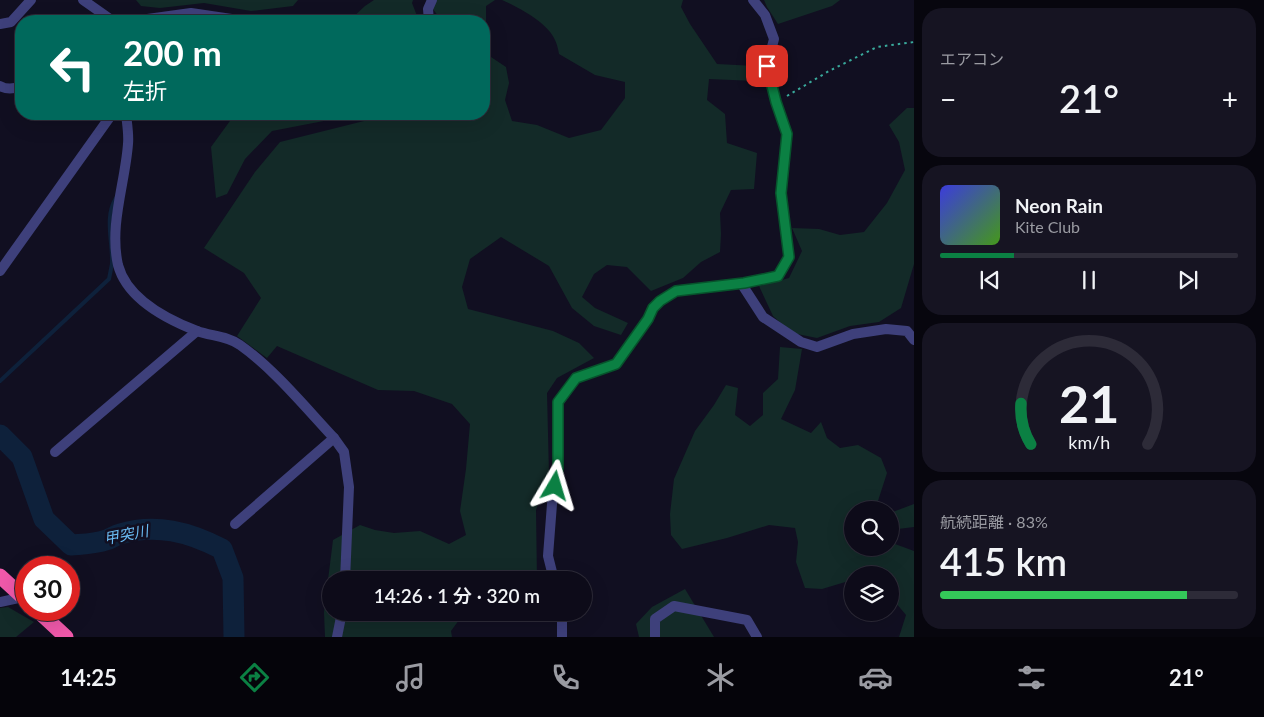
<!DOCTYPE html>
<html lang="ja">
<meta charset="utf-8">
<style>
:root{--surface:#0d0b19;--page:#161422;--text:#f1f3f6;--muted:#9a9ba2;--line:#2d2b38;--accent:#0b8043}
body{margin:0;font-family:Lato,"Noto Sans JP",sans-serif;background:var(--page);color:var(--text);height:100vh;display:flex;flex-direction:column;font-size:19px;white-space:nowrap}
*{box-sizing:border-box;margin:0}
p{font-size:16px;color:var(--muted)}
.icon{flex:none;width:28px;height:28px;fill:none;stroke:currentColor;stroke-width:2;stroke-linecap:round;stroke-linejoin:round}
.map{position:relative;flex:1;overflow:hidden}
.drawer{display:flex;flex-direction:column;gap:8px;padding:8px;background:#07060e;width:350px}
.drawer>*{flex:none}
.guide{position:absolute;left:15px;top:15px;width:475px;height:105px;border-radius:20px;box-shadow:0 5px 20px #0002,0 0 0 1px var(--line);background:#00695c;color:#fff;overflow:hidden}
.buttons{position:absolute;left:844px;top:501px;display:grid;gap:10px}
.buttons a{display:grid;place-items:center;width:55px;height:55px;border-radius:50%;background:var(--surface);box-shadow:0 5px 20px #0002,0 0 0 1px var(--line);font-size:25px}
.speed{position:absolute;left:15px;top:556px;display:flex;gap:10px;font-size:25px;font-weight:700;text-align:center}
.speed>*{display:grid;place-content:center;width:65px;height:65px;border-radius:50%;background:var(--surface);box-shadow:0 5px 20px #0002,0 0 0 1px var(--line);line-height:1}
.speed .limit{border:8px solid #d22;background:#fff;color:#111}
.pin{position:absolute;display:grid;place-items:center;width:42px;height:42px;color:#fff;margin:-21px;border-radius:10px;box-shadow:0 2px 8px #0006}
.me{position:absolute;width:55px;margin:-28px;rotate:7deg;stroke-linejoin:round;filter:drop-shadow(0 0 4px #0008)}
.turn{display:flex;align-items:center;gap:18px;height:105px;padding:0 25px;font-size:22px}
.turn .icon{width:65px;height:65px;stroke-width:2.5}
.turn b{display:block;font-size:35px;line-height:42px}
.big{font-size:38px;font-weight:600;line-height:1.1}
.drawer .widget{flex:1;display:flex;flex-direction:column;justify-content:center;gap:8px;min-width:0;padding:0 18px;border-radius:20px;background:var(--page)}
.drawer .dial{align-items:center;gap:0}
.dial svg{height:130px;overflow:visible;fill:none;stroke:var(--line);stroke-width:7;stroke-linecap:round;text-anchor:middle}
.dial text{fill:var(--text);stroke:none}
.song{display:flex;align-items:center;gap:15px}
.cover{width:60px;height:60px;border-radius:8px;background:linear-gradient(135deg,hsl(240 70% 55%),hsl(100 70% 35%))}
.played{height:5px;border-radius:2px;background:linear-gradient(90deg,var(--accent) 25%,var(--line) 25%)}
.keys{display:flex;justify-content:space-around;direction:ltr}
.heat{display:flex;justify-content:space-between;align-items:center;font-size:28px;direction:ltr}
.charge{height:8px;border-radius:4px;background:linear-gradient(90deg,#34c759 83%,var(--line) 0)}
.trip{position:absolute;left:322px;top:571px;width:270px;height:50px;border-radius:25px;background:var(--surface);box-shadow:0 5px 20px #0002,0 0 0 1px var(--line);font-weight:600;line-height:50px;text-align:center}
.dock{display:flex;height:80px;justify-content:space-around;align-items:center;background:#05040a;color:var(--muted)}
.dock .icon{width:35px;height:35px}
.dock .current{color:var(--accent)}
.dock b{font-size:22px;color:var(--text)}
main{display:flex;flex:1;min-height:0}
.map>svg:first-child{display:block}
</style>
<main>
<div class="map">
<svg width="914" height="637" viewBox="0 0 914 637">
<rect width="100%" height="100%" fill="#110f21"/>
<g fill="#132a28">
<path d="M136 0H298L293 6 251 11 204 3 160 8 141 6Z"/>
<path d="M374 0H413L412 3 419 21H349L365 6Z"/>
<path d="M426 0H495L486 6V22L484 26V21H442Z"/>
<path d="M502 0H683L681 7 690 24 717 64 756 66 755 81 709 79 707 100 725 114 727 143 757 153 754 189 731 190 720 213 721 234 720 252 701 262 683 278 651 291 627 267 607 265 594 274 582 297 595 308 628 323 621 335 594 326 572 308 549 266 501 237 470 259 462 287 468 309 553 331 579 343 594 358 557 378 547 393 549 474 536 510 537 580H331V612L477 613 459 620 451 631 452 637H325L324 612 333 540 360 525 375 530 394 533 420 531 449 544 466 535 460 511 466 469 470 424 452 404 414 391 378 390 277 346 267 358 237 336 261 298 244 273 204 248 255 172 280 142 392 114H484V55H488L506 67 509 83 505 100 512 121 537 125 569 138 601 130 625 98V82L595 75 559 54C558 49 557 43 554 38 545 21 519 8 502 0Z"/>
<path d="M764 0H840L832 6 778 24 767 7Z"/>
<path d="M907 108H914V264L901 308 879 322 850 326 817 338 792 333 773 316 759 286 789 278 802 251 792 228 819 229 840 235 864 232 887 203 905 170 899 142 889 125Z"/>
<path d="M235 114H354L334 119 272 131 245 159 227 194 216 198 211 147Z"/>
<path d="M780 347 802 349 795 390 781 419 811 433 821 422 827 438 840 448 858 445 881 458 887 473 877 504 884 510H852V548H890V539L895 544 914 551V637H899L906 615 890 596V575H852V580L822 589 805 588 796 562 798 542 795 528 769 525 727 538 682 549 671 535 670 514 674 479 695 431 714 405 726 385 738 388 735 415 750 426 763 415V393L778 379Z"/>
<path d="M914 504V527L890 530V513Z"/>
<path d="M685 589 714 637H639L636 624 652 607Z"/>
<path d="M8 607 34 622 16 637H0V608Z"/>
</g>
<g fill="none" stroke-linecap="round" stroke-linejoin="round">
<path stroke="#0e213b" stroke-width="4" d="M0 381 109 279C110 274 111 269 112 264 113 242 104 217 116 198"/>
<path stroke="#0e213b" stroke-width="21" d="M0 435 22 457 44 519 71 545C82 544 95 544 106 540 111 539 115 535 120 534 156 523 189 532 222 549L233 578 234 637"/>
<path stroke="#39a99b" stroke-width="2" stroke-dasharray="2.5 4" stroke-linecap="butt" d="M787 96 829 71 877 47 914 42"/>
<g stroke="#3e407b" stroke-width="10">
<path d="M83 0 113 21"/>
<path d="M133 21 191 13 245 21"/>
<path d="M429 21 428 9 432 0"/>
<path d="M0 24 11 22 31 0"/>
<path d="M0 86C7 90 14 89 21 86"/>
<path d="M126 114C127 124 129 134 128 144 125 184 109 225 118 265 127 299 166 319 197 331 210 336 228 336 240 345 274 369 305 407 334 438L344 452 349 487 345 580"/>
<path d="M0 271 112 114"/>
<path d="M741 283 763 317 801 342 817 347 853 334 886 329 907 331 914 340"/>
<path d="M55 452 197 331"/>
<path d="M235 524 334 438"/>
<path d="M554 580 548 556 552 504 558 468V403L576 378 616 364 648 319 653 308 660 301 676 291 744 283 778 276 789 257 781 193 787 134 776 102 767 66 774 39 765 15 753 0"/>
<path d="M0 602 23 597"/>
<path d="M337 637 342 612"/>
<path d="M562 637V612"/>
<path d="M655 637V619L674 606 747 620 757 637"/>
</g>
<g stroke="#f059aa" stroke-width="15">
<path d="M0 576 26 600"/>
<path d="M37 610 66 637"/>
</g>
</g>
<g fill="none" stroke-linecap="round" stroke-linejoin="round">
<defs>
<path id="route" d="M555 486 558 468V402L576 378 616 364 648 319 653 308 660 301 676 291 744 283 778 276 789 257 781 193 787 134 776 102 767 66"/>
</defs>
<use href="#route" stroke="#07532c" stroke-width="12"/>
<use href="#route" stroke="#0b8043" stroke-width="9"/>
</g>
<g text-anchor="middle" dominant-baseline="central" stroke-width="5" stroke-linejoin="round" paint-order="stroke">
<g font-size="15" font-style="italic" fill="#6abbf2" stroke="#110f21">
<text transform="translate(126 534) rotate(-11)">甲突川</text>
</g>
</g>
</svg>
<div class="buttons">
<a><svg class="icon" aria-label="search" viewBox="0 0 24 24"><circle cx="10" cy="10" r="6"/><path d="M15 15l6 6"/></svg></a>
<a><svg class="icon" aria-label="layers" viewBox="0 0 24 24"><path d="M12 4l9 5-9 5-9-5zM3 14l9 5 9-5"/></svg></a>
</div>
<div class="speed"><div class="limit">30</div></div>
<div class="pin" style="left:767px;top:66px;background:#d93025"><svg class="icon" aria-label="arrive" viewBox="0 0 24 24"><path d="M6 21V4h12l-3 4 3 4H6"/></svg></div>
<svg class="me" style="left:555px;top:486px" viewBox="-20 -20 40 40"><path d="M0-17L14 15 0 8-14 15z" fill="#0b8043" stroke="#fff" stroke-width="4"/></svg>
<div class="trip">14:26 · 1 分 · 320 m</div>
<div class="guide">
<div class="turn"><svg class="icon" aria-label="left" viewBox="0 0 24 24"><path d="M17 20v-9H6M10 6l-5 5 5 5"/></svg><div><b>200 m</b>左折</div></div>
</div>
</div>
<section class="drawer">
<div class="widget"><p>エアコン</p>
<div class="heat"><a>−</a><b class="big">21°</b><a>+</a></div>
</div>
<div class="widget">
<div class="song"><i class="cover"></i><div><b>Neon Rain</b><p>Kite Club</p></div></div>
<div class="played"></div>
<div class="keys"><svg class="icon" aria-label="previous" viewBox="0 0 24 24"><path d="M18 5L8 12l10 7zM5 5v14"/></svg><svg class="icon" aria-label="pause" viewBox="0 0 24 24"><path d="M8 5v14M16 5v14"/></svg><svg class="icon" aria-label="next" viewBox="0 0 24 24"><path d="M6 5l10 7-10 7zM19 5v14"/></svg></div>
</div>
<div class="widget dial"><svg viewBox="0 0 100 80">
<path d="M14 69A42 42 0 1 1 86 69"/>
<path d="M14 69A42 42 0 0 1 8 44" stroke="#0b8043"/>
<text x="50" y="56" font-size="32" font-weight="700">21</text>
<text x="50" y="72" font-size="11">km/h</text>
</svg></div>
<div class="widget"><p>航続距離 · 83%</p><b class="big">415 km</b><div class="charge"></div></div>
</section>
</main>
<nav class="dock">
<b>14:25</b>
<svg class="icon current" aria-label="directions" viewBox="0 0 24 24"><path d="M12 3l9 9-9 9-9-9zM9 14v-3h6M13 9l2 2-2 2"/></svg>
<svg class="icon" aria-label="music" viewBox="0 0 24 24"><path d="M9 18V5l10-2v13"/><circle cx="6" cy="18" r="3"/><circle cx="16" cy="16" r="3"/></svg>
<svg class="icon" aria-label="phone" viewBox="0 0 24 24"><path d="M5 4h4l2 5-3 2q2 4 5 5l2-3 5 2v4C11 20 4 13 5 4z"/></svg>
<svg class="icon" aria-label="climate" viewBox="0 0 24 24"><path d="M12 3v18M4 7l16 10M4 17L20 7"/></svg>
<svg class="icon" aria-label="car" viewBox="0 0 24 24"><path d="M5 17H2v-5l4-1 3-4h7l3 4 3 1v5h-3M9 17h6M6 11h13"/><circle cx="7" cy="17" r="2"/><circle cx="17" cy="17" r="2"/></svg>
<svg class="icon" aria-label="filters" viewBox="0 0 24 24"><path d="M4 7h16M4 17h16"/><circle cx="9" cy="7" r="2"/><circle cx="15" cy="17" r="2"/></svg>
<b>21°</b>
</nav>
